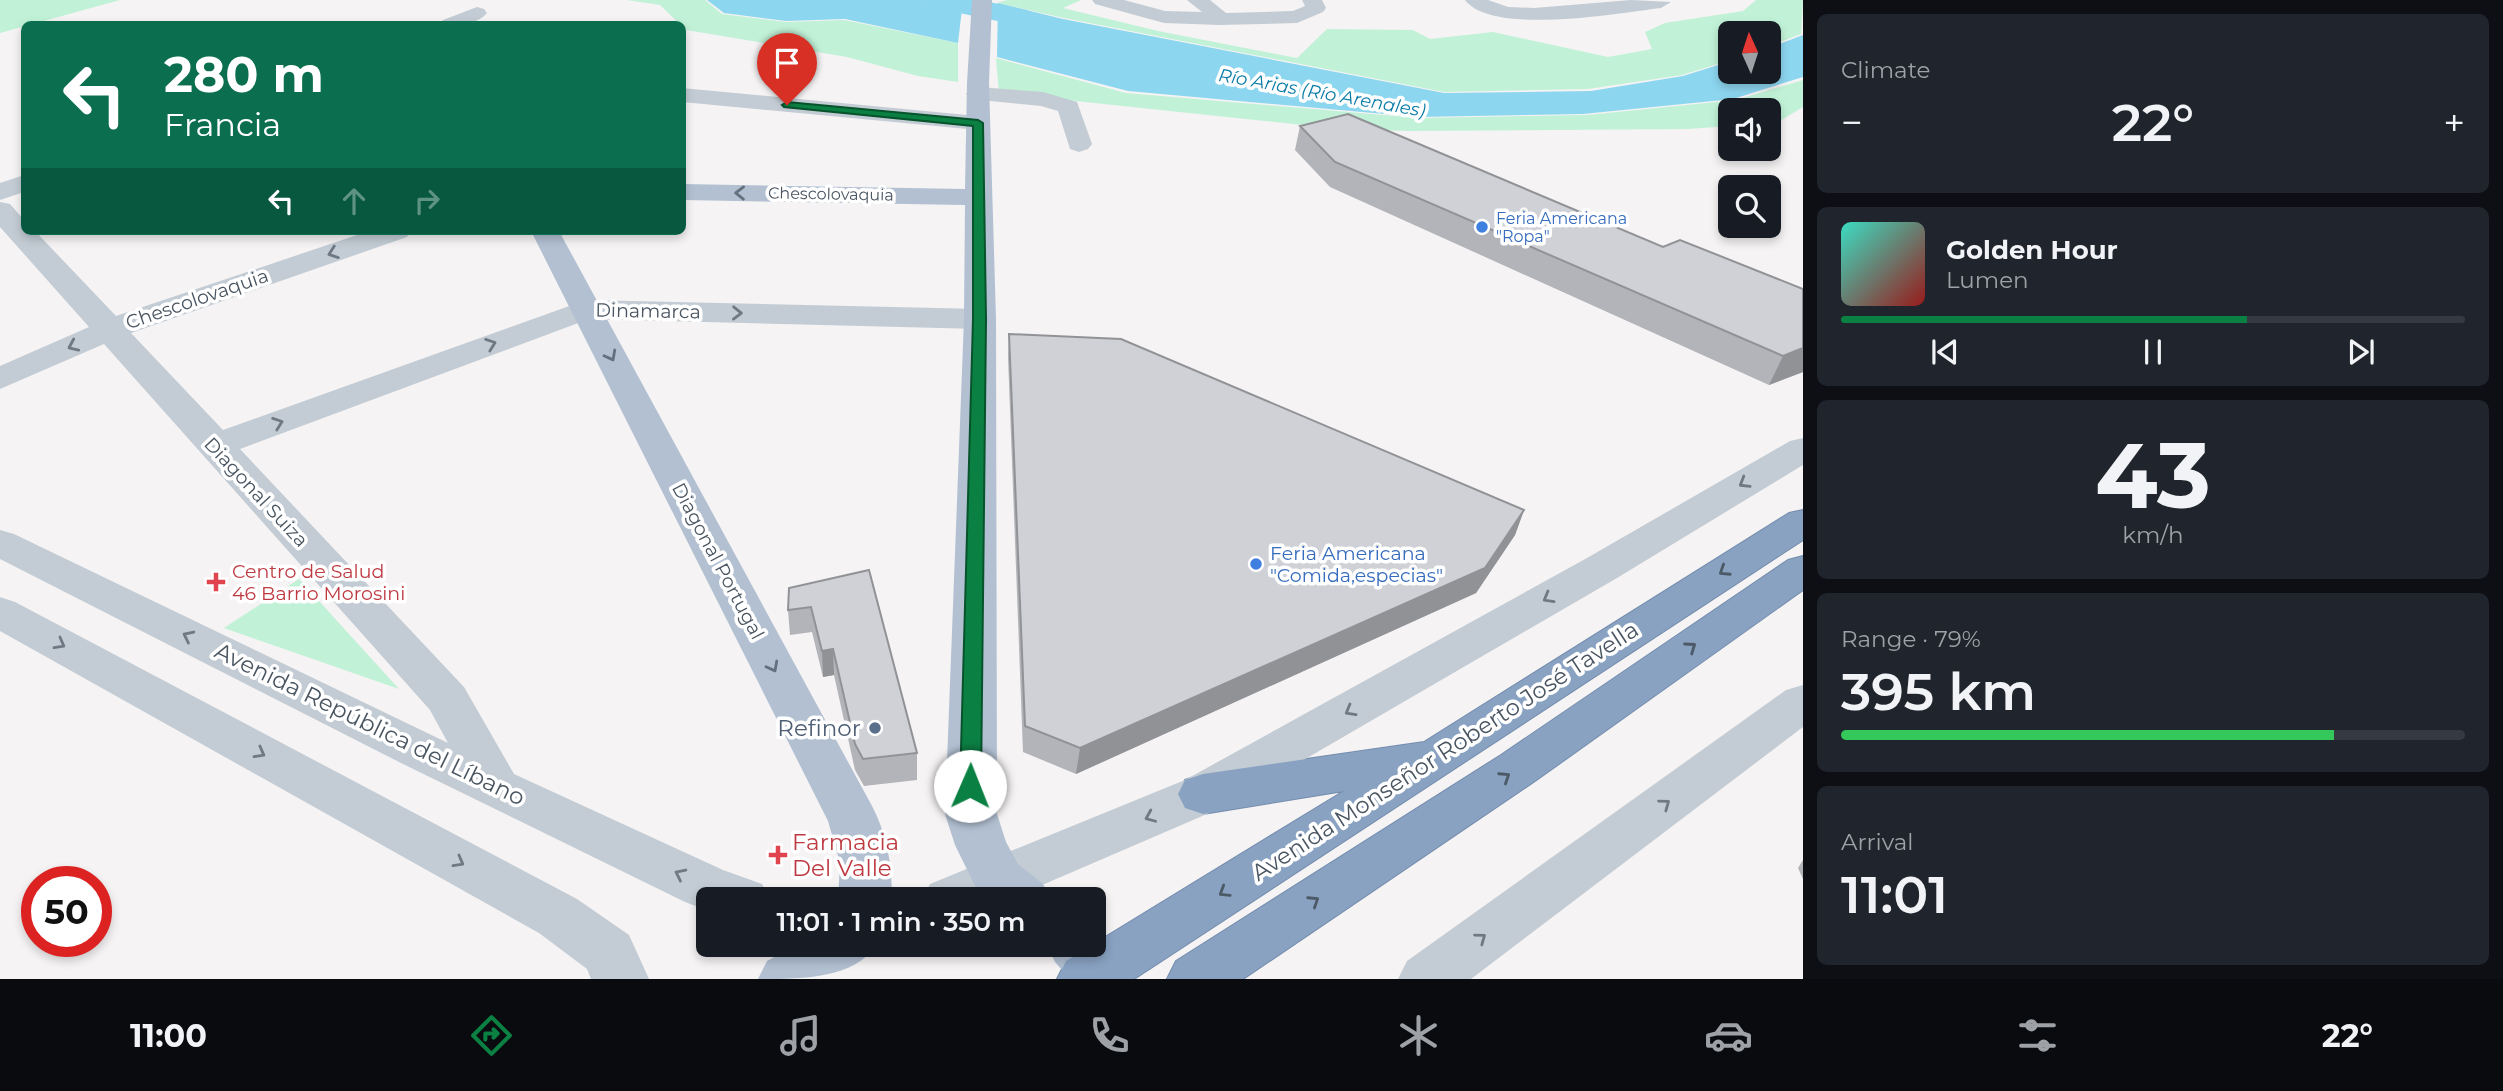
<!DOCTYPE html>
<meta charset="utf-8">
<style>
:root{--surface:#171b24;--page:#20242c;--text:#f1f3f6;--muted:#9ea1a6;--line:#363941;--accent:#0b8043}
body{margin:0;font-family:Montserrat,sans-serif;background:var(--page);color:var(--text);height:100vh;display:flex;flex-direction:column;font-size:26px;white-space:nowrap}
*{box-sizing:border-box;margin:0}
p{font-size:23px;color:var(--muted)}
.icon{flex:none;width:38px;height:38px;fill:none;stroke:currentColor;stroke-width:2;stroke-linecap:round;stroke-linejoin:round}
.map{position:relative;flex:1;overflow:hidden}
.side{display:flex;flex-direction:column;gap:14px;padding:14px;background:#0d0f14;width:700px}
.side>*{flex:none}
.top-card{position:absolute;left:21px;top:21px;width:665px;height:214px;border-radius:10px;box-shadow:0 4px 10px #0003;background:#0b6e4f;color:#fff;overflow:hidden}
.needle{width:46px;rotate:357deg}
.fabs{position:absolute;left:1718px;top:21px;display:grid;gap:14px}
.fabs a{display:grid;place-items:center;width:63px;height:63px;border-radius:10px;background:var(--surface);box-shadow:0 4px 10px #0003;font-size:35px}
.speed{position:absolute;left:21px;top:866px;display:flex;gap:14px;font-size:35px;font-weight:700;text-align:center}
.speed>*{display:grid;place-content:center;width:91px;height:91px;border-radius:50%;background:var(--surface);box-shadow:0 4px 10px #0003;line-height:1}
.speed .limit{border:10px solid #d22;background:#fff;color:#111}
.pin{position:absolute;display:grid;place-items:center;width:60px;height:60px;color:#fff;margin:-72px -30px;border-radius:50% 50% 50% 0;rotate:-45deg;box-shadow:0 0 7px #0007}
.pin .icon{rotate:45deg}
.me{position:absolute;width:77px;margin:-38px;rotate:1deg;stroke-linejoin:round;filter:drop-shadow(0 0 5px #0008)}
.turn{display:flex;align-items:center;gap:24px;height:147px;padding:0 28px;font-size:32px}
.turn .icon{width:91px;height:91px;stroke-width:2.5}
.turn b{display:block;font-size:49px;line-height:60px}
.lanes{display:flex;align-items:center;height:66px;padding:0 28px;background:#0003;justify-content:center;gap:35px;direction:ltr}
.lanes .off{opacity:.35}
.big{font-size:52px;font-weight:600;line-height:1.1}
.side .tile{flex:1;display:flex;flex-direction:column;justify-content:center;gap:10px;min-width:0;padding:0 24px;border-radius:10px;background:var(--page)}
.side .dial{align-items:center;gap:0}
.dial b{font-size:91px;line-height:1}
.song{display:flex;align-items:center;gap:21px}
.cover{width:84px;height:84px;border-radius:10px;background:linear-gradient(135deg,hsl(170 70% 55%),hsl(0 70% 35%))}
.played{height:7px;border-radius:4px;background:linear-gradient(90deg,var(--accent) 65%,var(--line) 65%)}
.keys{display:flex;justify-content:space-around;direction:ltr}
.heat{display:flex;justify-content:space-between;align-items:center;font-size:38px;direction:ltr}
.charge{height:10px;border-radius:5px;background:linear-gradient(90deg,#34c759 79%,var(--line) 0)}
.trip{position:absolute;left:696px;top:887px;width:410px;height:70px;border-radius:10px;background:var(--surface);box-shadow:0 4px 10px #0003;font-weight:600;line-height:70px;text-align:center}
.dock{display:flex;height:112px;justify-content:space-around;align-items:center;background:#090b0e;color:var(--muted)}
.dock .icon{width:49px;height:49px}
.dock .on{color:var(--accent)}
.dock b{font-size:32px;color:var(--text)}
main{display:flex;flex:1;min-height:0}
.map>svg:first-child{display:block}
</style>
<main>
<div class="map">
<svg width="1803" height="979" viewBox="0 0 1803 979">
<rect width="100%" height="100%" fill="#f5f3f3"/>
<g fill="#c1f2d7">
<path d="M0 0H120L0 33Z"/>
<path d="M627 0H705L722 14 786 22 844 20 958 43V82L918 76 847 57 686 30 660 5Z"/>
<path d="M1007 0H1081L1063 8 1158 31 1297 58 1327 29 1413 30 1430 39 1493 32 1608 57 1652 49 1645 32 1665 23 1743 11 1756 0H1803L1801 34 1769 46V33H1731V60L1682 75 1588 89 1444 92 1064 18 997 3Z"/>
<path d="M996 58 1126 93 1418 118 1587 115 1736 100 1803 80V107L1780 121 1769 122V110H1731V126L1688 129 1410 131 1340 129 999 93Z"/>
<path d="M299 579 399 689 224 628Z"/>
</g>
<g fill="#8dd6f0">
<path d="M707 0H963L958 43 845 19 786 21 724 13Z"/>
<path d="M998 3 1063 19 1444 93 1591 91 1683 76 1731 61V72H1769V48L1803 35V77L1733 99 1583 114 1418 117 1128 91 997 57Z"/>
</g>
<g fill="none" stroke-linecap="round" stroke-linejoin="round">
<path fill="#8dd6f0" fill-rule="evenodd" d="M922 0H980L1027 10 1046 31 1072 37 1076 44 1072 51 1061 53 1024 43 1007 23 926 6Z"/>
<defs>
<g id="highway">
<path d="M1803 510V540L1134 979H1057L1066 961 1344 791 1203 814 1185 808 1178 794 1185 780 1203 774 1424 742 1789 513Z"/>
<path d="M1803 556V590L1535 781 1243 979H1167L1176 961 1501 755 1788 560Z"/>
</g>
</defs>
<use href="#highway" stroke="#748dae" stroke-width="2"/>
<g fill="#c3ccd4" fill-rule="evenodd">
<path d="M1092 0H1124L1165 11 1202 12 1187 0H1210L1226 13 1293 11 1305 6 1302 0H1322L1326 8 1323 12 1297 23 1220 25 1164 23 1095 4Z"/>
<path d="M1465 0H1488L1508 7 1534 8 1631 0 1671 2 1661 8C1620 13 1492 36 1465 0Z"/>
<path d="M477 7 484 9 487 13C476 26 456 25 440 24L443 20Z"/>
<path d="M978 87 1043 92 1077 102 1092 144 1088 149 1079 152 1070 149 1058 111 1041 106 970 99 966 94 970 89Z"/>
<path d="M682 88 978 116 987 118 990 123 987 128 978 130 682 102Z"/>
<path d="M24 175V192L0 200V183Z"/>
<path d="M0 202 10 204 24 220V231H35L116 316 369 231H411L407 237 131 333 223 430 586 300 980 309 991 312 996 319 991 326 980 329 589 319 240 449 464 687 514 774 723 870 762 884 770 900H709V911L685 902 401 763 0 559V530L14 534 448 743 430 710 104 344 0 389V366L89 327 0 227Z"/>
<path d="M1803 438V465L1617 578 1221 808 1007 900H922L930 884 1185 780 1587 558 1790 441Z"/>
<path d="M0 597 15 602 577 899 629 935 649 979H591L587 969 539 933 0 631Z"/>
<path d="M1803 685V727L1471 979H1398L1407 961 1786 690Z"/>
</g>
<g fill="#b2c0d2" fill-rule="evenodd">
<path d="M972 0H992L989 83 996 319 997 814 1006 842 1018 864 1043 884 1051 900H984L980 896 955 845 945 814 964 319 965 205 682 200V184L965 189 967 83Z"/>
<path d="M531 231H559L872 806C888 837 892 866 892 900H838L840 863 828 821Z"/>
<path d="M1094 927 1126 961 1135 979H1070L1055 962 1047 945H1094Z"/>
<path d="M796 945H876C854 979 802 979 758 979L767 961Z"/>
</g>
<use href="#highway" fill="#89a2c2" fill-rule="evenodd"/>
</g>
<g fill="#b2b4b9">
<path d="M1300 126 1663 247 1803 289V372L1769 385 1330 187 1295 150Z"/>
<path d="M1009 334 1524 510 1515 535 1476 593 1076 774 1023 752 1008 357Z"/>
<path d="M869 570 917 753V780L864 786 855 770 834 675 823 677 812 632 790 635 788 610Z"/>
<path d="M1803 860V879L1798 868Z"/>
</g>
<g fill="#919296">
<path d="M1803 348V372L1769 385 1783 356Z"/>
<path d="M1524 510 1515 535 1476 593 1076 774 1080 748Z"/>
<path d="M833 649 834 675 823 677 822 651Z"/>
</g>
<g fill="#cfd1d7" stroke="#919296" stroke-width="2">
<path d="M1348 114 1663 247 1680 240 1803 289V348L1783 356 1335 162 1300 126Z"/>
<path d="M1009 334 1121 339 1524 510 1485 568 1080 748 1025 726Z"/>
<path d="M869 570 917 753 863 759 855 744 833 649 822 651 811 607 788 610 789 588Z"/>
</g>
<defs><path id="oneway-chevron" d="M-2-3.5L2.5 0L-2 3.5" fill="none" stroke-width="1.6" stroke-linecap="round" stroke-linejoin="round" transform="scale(1.75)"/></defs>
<g stroke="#63707d">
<use href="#oneway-chevron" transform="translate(740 193) rotate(-179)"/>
<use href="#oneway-chevron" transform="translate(611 356) rotate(62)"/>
<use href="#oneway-chevron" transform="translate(773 667) rotate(62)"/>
</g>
<g stroke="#6e7984">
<use href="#oneway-chevron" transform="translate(333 253) rotate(161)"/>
<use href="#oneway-chevron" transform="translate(737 313) rotate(1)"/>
<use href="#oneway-chevron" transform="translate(491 344) rotate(-20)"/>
<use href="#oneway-chevron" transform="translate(73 346) rotate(156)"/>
<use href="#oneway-chevron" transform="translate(278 423) rotate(-20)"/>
<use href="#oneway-chevron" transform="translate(1744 483) rotate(149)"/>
<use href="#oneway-chevron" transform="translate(1548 598) rotate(150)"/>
<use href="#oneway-chevron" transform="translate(188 636) rotate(-154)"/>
<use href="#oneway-chevron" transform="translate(60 644) rotate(29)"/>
<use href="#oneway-chevron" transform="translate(1350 711) rotate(150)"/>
<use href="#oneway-chevron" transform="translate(260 753) rotate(29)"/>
<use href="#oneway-chevron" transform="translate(1665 804) rotate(-36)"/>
<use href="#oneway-chevron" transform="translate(1150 817) rotate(157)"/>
<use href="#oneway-chevron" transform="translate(459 862) rotate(29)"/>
<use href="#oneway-chevron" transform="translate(680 874) rotate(-154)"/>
<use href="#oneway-chevron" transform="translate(1481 938) rotate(-36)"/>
</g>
<g stroke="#4c5966">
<use href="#oneway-chevron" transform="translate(1724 571) rotate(147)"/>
<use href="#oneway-chevron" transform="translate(1691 647) rotate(-35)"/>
<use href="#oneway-chevron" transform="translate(1505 777) rotate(-33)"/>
<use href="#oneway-chevron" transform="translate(1224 892) rotate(148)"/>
<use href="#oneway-chevron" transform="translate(1314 901) rotate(-33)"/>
</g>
<path fill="#0b8043" stroke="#07532c" stroke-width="2" d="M787 102 978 120 983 123 986 319 981 786 978 791 970 794 963 791 960 786 973 319V126L784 107 782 105Z"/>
<g fill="#3f7fe0" stroke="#fff" stroke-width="2.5">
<circle cx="1482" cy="227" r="7"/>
<circle cx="1256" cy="564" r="7"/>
</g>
<g fill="#e0444e" stroke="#fff" stroke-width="2.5">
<path d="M212.5 571.5h7v7h7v7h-7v7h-7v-7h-7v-7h7z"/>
<path d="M774.5 844.5h7v7h7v7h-7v7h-7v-7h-7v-7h7z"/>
</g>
<circle fill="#5c6f8a" stroke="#fff" stroke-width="2.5" cx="875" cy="728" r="7"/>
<g text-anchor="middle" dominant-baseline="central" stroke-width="7" stroke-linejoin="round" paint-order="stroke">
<g font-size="16" fill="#495561" stroke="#fff">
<text transform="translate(831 194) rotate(1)">Chescolovaquia</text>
</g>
<g font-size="16" fill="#366cbe" stroke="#fff" text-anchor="start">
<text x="1496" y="218">Feria Americana<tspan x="1496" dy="18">"Ropa"</tspan></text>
</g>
<g font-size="18" font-style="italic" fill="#087ca6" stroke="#fff">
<text transform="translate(1322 93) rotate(10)">Río Arias (Río Arenales)</text>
</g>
<g font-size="19" fill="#495561" stroke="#fff">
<text transform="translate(197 299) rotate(-19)">Chescolovaquia</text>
<text transform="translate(648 311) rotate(1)">Dinamarca</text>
<text transform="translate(256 492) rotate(47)">Diagonal Suiza</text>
<text transform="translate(718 561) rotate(62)">Diagonal Portugal</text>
</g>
<g font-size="19" fill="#366cbe" stroke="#fff" text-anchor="start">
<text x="1270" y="553">Feria Americana<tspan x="1270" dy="22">"Comida,especias"</tspan></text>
</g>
<g font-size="19" fill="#be3a42" stroke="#fff" text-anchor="start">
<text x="232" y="571">Centro de Salud<tspan x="232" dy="22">46 Barrio Morosini</tspan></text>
</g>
<g font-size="23" fill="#495561" stroke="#fff">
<text transform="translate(370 724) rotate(26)">Avenida República del Líbano</text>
<text transform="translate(1445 751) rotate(-33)">Avenida Monseñor Roberto José Tavella</text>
</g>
<g font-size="23" fill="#4e5e75" stroke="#fff" text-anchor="end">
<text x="861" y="728">Refinor</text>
</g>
<g font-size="23" fill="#be3a42" stroke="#fff" text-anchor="start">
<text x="792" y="842">Farmacia<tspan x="792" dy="26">Del Valle</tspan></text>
</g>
</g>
</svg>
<div class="fabs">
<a><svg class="needle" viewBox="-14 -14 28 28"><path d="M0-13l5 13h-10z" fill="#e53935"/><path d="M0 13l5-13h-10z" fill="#9ea1a6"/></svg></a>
<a><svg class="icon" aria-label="sound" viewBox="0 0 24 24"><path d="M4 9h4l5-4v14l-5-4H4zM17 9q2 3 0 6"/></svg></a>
<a><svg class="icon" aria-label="search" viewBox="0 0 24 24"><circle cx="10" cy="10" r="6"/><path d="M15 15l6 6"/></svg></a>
</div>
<div class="speed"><div class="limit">50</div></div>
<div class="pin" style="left:787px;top:105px;background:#d93025"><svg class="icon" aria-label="arrive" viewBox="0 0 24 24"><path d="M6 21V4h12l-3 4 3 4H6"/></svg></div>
<svg class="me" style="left:970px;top:786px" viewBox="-20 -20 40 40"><circle r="19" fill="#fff"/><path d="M0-13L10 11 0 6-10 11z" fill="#0b8043"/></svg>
<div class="trip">11:01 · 1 min · 350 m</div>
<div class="top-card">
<div class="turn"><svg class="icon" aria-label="left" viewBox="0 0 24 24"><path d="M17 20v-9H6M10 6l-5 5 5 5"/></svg><div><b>280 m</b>Francia</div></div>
<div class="lanes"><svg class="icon" aria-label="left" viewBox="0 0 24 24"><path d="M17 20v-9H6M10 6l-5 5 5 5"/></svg><svg class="icon off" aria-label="ahead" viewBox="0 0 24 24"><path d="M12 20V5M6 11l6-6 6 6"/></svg><svg class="icon off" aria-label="right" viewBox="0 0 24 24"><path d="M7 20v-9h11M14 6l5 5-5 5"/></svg></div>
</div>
</div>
<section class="side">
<div class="tile"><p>Climate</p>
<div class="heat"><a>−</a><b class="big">22°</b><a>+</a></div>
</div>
<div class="tile">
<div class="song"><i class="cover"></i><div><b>Golden Hour</b><p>Lumen</p></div></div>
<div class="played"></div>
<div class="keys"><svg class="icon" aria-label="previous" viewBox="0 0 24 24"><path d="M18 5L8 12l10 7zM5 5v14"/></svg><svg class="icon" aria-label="pause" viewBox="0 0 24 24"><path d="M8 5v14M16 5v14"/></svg><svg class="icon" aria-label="next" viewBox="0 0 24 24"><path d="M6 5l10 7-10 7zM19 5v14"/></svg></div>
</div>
<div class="tile dial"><b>43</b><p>km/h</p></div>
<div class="tile"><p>Range · 79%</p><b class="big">395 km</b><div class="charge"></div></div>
<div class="tile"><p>Arrival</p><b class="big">11:01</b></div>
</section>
</main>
<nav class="dock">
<b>11:00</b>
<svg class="icon on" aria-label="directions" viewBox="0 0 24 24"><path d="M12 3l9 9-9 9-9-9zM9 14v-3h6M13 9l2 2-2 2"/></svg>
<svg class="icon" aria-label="music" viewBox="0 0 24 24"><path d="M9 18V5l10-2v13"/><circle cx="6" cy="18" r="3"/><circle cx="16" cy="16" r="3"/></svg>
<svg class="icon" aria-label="phone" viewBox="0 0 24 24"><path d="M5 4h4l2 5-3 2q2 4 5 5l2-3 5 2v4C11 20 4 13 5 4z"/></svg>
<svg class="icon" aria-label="climate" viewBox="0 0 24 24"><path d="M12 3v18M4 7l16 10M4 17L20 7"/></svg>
<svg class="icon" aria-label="car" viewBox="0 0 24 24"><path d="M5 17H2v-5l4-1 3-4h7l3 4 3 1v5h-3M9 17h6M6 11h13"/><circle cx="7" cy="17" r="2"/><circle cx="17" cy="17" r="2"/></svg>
<svg class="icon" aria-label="filters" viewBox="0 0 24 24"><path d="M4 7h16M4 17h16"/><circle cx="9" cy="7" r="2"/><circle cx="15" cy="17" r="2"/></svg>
<b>22°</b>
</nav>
